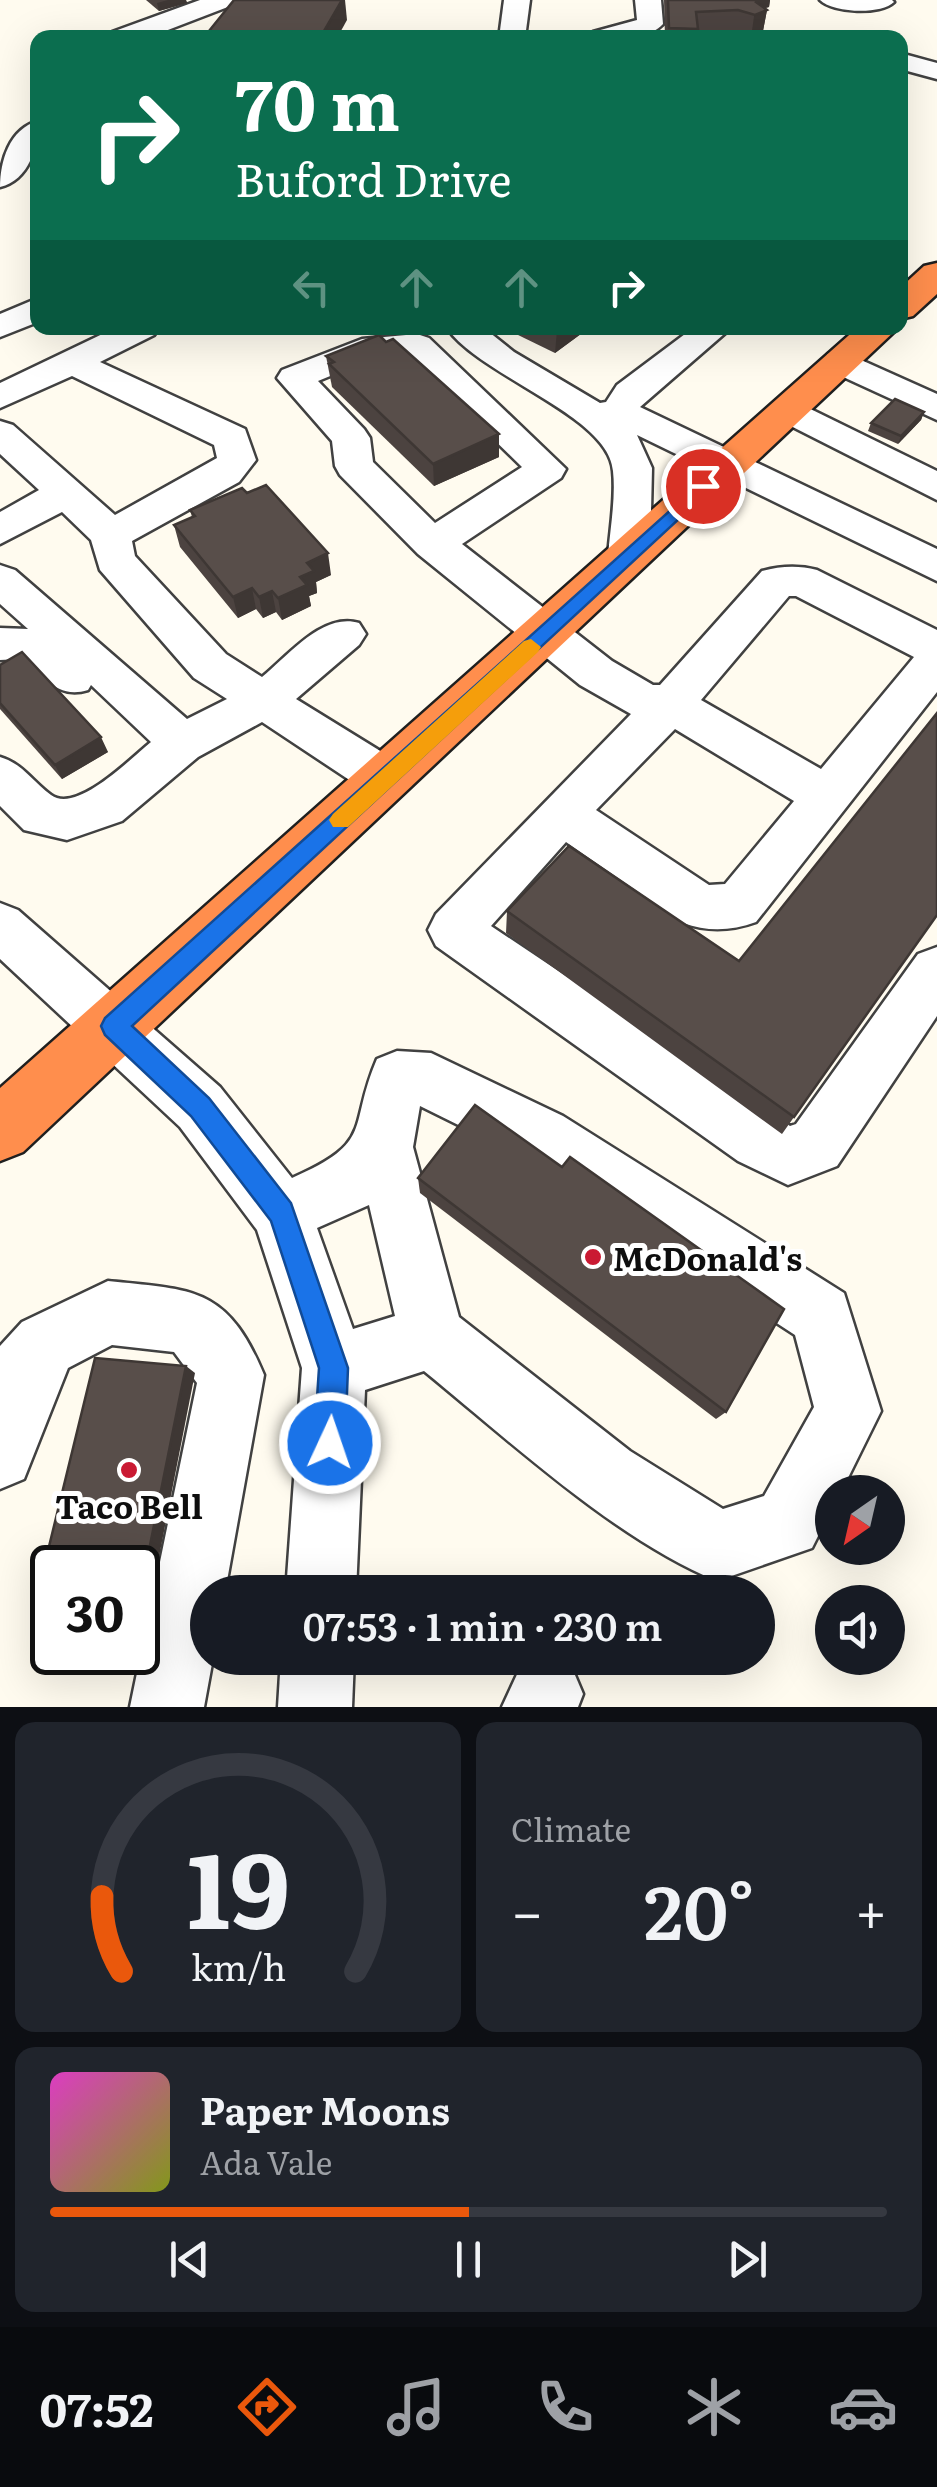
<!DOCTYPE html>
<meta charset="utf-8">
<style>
:root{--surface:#171b24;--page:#20242c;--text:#f1f3f6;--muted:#9ea1a6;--line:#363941;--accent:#ea580c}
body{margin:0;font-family:Literata,serif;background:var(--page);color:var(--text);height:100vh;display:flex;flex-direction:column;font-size:38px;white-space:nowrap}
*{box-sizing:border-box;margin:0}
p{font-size:32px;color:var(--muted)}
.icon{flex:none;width:55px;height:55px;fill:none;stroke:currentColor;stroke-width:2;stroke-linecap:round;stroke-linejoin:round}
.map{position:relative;height:1707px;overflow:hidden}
.drawer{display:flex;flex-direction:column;gap:15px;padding:15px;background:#0d0f14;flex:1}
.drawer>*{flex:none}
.guide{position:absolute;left:30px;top:30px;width:878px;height:305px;border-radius:20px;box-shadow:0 10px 40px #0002;background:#0b6e4f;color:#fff;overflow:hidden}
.needle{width:65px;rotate:214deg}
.tools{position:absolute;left:815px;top:1475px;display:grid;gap:20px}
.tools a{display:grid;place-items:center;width:90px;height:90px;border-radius:50%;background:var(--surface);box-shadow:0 10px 40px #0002;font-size:50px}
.speed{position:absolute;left:30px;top:1545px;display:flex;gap:20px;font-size:50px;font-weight:700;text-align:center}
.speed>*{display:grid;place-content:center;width:130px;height:130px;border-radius:50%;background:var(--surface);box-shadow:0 10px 40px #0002;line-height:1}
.speed .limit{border:5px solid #111;border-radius:15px;background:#fff;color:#111}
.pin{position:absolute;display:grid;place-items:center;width:85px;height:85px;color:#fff;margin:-42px;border:5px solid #fff;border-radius:50%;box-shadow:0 2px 10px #0007}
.me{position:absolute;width:110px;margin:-55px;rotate:3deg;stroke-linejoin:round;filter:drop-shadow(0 0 8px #0008)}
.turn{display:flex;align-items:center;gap:35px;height:210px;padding:0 40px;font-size:45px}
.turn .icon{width:130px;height:130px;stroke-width:2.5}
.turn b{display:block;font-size:70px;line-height:85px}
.lanes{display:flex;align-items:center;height:95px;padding:0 40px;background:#0003;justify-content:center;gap:50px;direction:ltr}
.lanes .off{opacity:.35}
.big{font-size:75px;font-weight:600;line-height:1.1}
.drawer .card{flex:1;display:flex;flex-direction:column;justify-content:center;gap:15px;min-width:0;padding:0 35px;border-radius:20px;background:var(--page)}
.drawer .dial{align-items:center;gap:0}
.dial svg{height:260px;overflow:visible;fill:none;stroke:var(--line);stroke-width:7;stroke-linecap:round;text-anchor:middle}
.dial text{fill:var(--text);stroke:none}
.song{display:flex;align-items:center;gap:30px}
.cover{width:120px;height:120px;border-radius:15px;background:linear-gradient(135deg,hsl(310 70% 55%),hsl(70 70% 35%))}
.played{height:10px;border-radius:5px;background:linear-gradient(90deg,var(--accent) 50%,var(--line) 50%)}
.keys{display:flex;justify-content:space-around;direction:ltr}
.heat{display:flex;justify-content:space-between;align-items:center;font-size:55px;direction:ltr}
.drawer .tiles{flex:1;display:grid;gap:15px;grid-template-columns:1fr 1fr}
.card:last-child{grid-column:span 2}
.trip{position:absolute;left:190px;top:1575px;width:585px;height:100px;border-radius:50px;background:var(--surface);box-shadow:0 10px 40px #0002;font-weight:600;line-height:100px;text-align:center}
.menu{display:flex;height:160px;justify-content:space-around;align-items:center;background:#090b0e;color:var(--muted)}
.menu .icon{width:70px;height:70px}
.menu .selected{color:var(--accent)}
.menu b{font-size:45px;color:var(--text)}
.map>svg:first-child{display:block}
</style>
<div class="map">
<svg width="937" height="1707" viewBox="0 0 937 1707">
<rect width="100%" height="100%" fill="#fffbef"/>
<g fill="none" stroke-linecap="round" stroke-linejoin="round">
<defs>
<g id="minor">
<path d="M200 0H237L233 5 147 38H108L112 32Z"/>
<path d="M504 0H530L525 38H499Z"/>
<path d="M635 0H661L663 24C646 42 613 38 589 38L593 32 637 20Z"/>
<path d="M820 0H892L894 2C881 15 833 13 820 0Z"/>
<path d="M900 53 937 63V79L900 69Z"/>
<path d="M38 121C38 147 29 180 0 187 0 162 9 129 38 121Z"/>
<path d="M38 298V322L0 337V314Z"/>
<path d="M115 328H159L154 335 100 362 245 429 256 460 239 482 132 541 135 556 226 654 262 677C289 655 323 612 359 623L366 634 359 645 296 699 403 765 410 779 403 793 386 798 369 793 262 722 198 757 122 821 67 840 24 830 0 806V757C23 764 32 781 51 795 77 814 131 758 151 742L91 685 88 690C56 700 44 674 19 659L0 660V628L28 629 0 604V565L15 570 187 719 227 699 194 678 100 570 91 540 62 512 0 544V512L39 490 0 454V421L13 425 115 515 217 458 214 445 72 376 0 408V383Z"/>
<path d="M447 328H484L514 352 600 403 606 402 617 385 693 328H731L640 407 937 549V581L637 435 652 468 650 556 644 566 629 570 614 566 608 556C610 529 616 498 613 471 609 415 481 377 447 328Z"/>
<path d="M417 334 429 338 566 469 561 478 462 544 612 661 653 685H660L762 571C781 566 798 565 817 570L937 630V692L756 922C731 931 708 932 683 923L566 842 491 926 790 1126 796 1124 918 954 937 947V1016L837 1166 788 1185 738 1161 436 946 428 930 436 914 631 714 580 685 418 554 340 475 335 466 332 441 277 378 282 370 362 339ZM379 356H408L522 467 435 523 373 462 370 438 364 429 318 381ZM789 596H796L914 657 821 769 701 700ZM675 729 794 801 725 884 709 885 596 810Z"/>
<path d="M841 351 937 394V420L828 370 823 362 828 354Z"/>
<path d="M788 398 937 471V500L775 418 769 410 775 402Z"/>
<path d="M0 903 18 910 220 1087 292 1178C376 1141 347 1129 377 1059L397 1051 431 1053 563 1116 844 1293 881 1411 841 1492H832V1508L812 1548 717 1581C615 1539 510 1441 424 1371L365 1390 356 1592H286L302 1368 257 1230 180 1127 0 959ZM420 1106 521 1156 795 1335 814 1407 764 1496 723 1509 630 1451 459 1317 413 1147ZM369 1205 395 1316 353 1329 317 1228Z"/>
<path d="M108 1281C193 1290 227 1286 264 1375L225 1592H208V1658H213L204 1707H130L197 1383 174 1352 112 1345 68 1368 24 1479 0 1489V1346L22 1322Z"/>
<path d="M281 1658H354L352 1707H278Z"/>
<path d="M544 1658 572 1668 583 1694 578 1707H502L520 1668Z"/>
</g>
<g id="highway">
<path d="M937 263V294L913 316 900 319V288L924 266Z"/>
<path d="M857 328H898L23 1152 0 1161V1088Z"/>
</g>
</defs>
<use href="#minor" stroke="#414141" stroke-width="5"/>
<use href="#highway" stroke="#1f1f1f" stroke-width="5"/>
<use href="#minor" fill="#fff" fill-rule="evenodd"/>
<use href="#highway" fill="#ff8e4d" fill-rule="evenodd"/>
</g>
<g fill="#4c4340">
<path d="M146 0H186L187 3 159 11Z"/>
<path d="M664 0H770L769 7 765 8 767 10 762 36 758 38H739L733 36 665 38Z"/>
<path d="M517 328H589L555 353 516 334Z"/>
<path d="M326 356 499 457 434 486 332 387Z"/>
<path d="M924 412 921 420 898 444 868 431 871 423Z"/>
<path d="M190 510 331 575 316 582 317 593 309 596 311 606 282 620 276 612 263 618 256 609 238 618 180 547 174 525 192 517Z"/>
<path d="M0 665 108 752 62 779 0 709Z"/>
<path d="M507 911 739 961 937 915 782 1134 506 933Z"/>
<path d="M418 1178 726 1412 716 1419 420 1193Z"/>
</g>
<g fill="#3e3734">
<path d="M168 0H186L187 3 159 11 157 3Z"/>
<path d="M334 0H345L347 20 337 38H320Z"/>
<path d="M758 0H770L769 7 759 10H767L762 36 751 38 756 2Z"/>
<path d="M561 328H589L555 353 557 330Z"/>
<path d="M924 412 921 420 898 444 901 436Z"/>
<path d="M499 434V457L434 486 433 464Z"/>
<path d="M328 553 331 575 316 582 317 593 309 596 311 606 282 620 278 598 300 577 307 563Z"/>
<path d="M252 588 256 609 238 618 233 597Z"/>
<path d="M272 591 276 612 263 618 259 597Z"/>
<path d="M101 737 108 752 62 779 55 765Z"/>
<path d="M186 1366 195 1373 147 1618 138 1619V1605Z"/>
</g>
<g fill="#584e4a" stroke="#3e3734" stroke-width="2.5">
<path d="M234 0H342L320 38H194L196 35 205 36Z"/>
<path d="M668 0H758L756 2 767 10 755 15 738 10 696 12 698 29 669 28Z"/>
<path d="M379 335 386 342 393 339 499 434 433 464 329 364 334 362 326 356Z"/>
<path d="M895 399 924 412 901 436 871 423Z"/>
<path d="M266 485 328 553 307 563 314 571 300 577 307 585 278 598 272 591 259 597 252 588 233 597 174 525 195 516 190 510 242 488 247 493Z"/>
<path d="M22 652 101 737 55 765 0 703V665Z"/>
<path d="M937 713V915L794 1117 507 911 569 846 739 961Z"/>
<path d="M475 1105 562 1167 570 1157 784 1309 726 1412 418 1178Z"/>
<path d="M95 1358 186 1366 138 1605V1568H52V1611L34 1608Z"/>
</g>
<path fill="#1a73e8" stroke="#114b97" stroke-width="2.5" d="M703 481 709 482V491L132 1026 209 1098 291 1203 348 1368 345 1443 340 1454 330 1458 319 1454 314 1443 319 1368 271 1221 191 1116 105 1035 101 1026 105 1018Z"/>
<path fill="#f59e0b" d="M531 639 541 647 538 652 348 827H333L329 820 333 814 524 641Z"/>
<g fill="#ca1a33" stroke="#fff" stroke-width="4">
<circle cx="593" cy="1257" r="10"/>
<circle cx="129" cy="1470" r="10"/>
</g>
<g text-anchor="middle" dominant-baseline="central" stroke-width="10" stroke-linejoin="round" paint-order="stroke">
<g font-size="32" font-weight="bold" fill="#0e0e0e" stroke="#fff" text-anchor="start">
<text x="613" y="1257">McDonald's</text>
<text x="129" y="1505" text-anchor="middle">Taco Bell</text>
</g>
</g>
</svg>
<div class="tools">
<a><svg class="needle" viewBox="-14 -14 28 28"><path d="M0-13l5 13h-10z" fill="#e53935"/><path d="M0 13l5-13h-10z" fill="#9ea1a6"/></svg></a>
<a><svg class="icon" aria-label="sound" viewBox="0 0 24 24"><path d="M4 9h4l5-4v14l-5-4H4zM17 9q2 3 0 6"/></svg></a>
</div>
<div class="speed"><div class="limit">30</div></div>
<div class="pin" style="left:703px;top:486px;background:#d93025"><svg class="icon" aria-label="arrive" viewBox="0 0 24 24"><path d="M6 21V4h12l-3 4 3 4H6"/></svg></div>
<svg class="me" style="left:330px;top:1443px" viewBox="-20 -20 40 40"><circle r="17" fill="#1a73e8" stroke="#fff" stroke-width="3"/><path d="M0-11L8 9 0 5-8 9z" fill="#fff"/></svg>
<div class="trip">07:53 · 1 min · 230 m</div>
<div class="guide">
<div class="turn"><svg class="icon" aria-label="right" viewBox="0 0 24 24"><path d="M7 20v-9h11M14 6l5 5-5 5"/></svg><div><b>70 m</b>Buford Drive</div></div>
<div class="lanes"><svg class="icon off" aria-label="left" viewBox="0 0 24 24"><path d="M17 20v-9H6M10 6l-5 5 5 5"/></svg><svg class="icon off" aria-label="ahead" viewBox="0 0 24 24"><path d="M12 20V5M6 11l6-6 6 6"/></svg><svg class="icon off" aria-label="ahead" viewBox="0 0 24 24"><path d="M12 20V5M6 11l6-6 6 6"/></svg><svg class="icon" aria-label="right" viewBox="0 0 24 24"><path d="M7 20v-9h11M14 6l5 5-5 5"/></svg></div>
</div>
</div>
<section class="drawer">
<div class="tiles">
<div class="card dial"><svg viewBox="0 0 100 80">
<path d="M14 69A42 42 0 1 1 86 69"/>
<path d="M14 69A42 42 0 0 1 8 46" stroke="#ea580c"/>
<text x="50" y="56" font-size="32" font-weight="700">19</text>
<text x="50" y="72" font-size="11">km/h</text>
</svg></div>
<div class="card"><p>Climate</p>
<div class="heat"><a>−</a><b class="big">20°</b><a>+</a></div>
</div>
<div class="card">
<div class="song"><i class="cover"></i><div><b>Paper Moons</b><p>Ada Vale</p></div></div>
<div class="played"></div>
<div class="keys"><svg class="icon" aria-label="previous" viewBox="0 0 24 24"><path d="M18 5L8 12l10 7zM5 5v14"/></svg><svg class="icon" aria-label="pause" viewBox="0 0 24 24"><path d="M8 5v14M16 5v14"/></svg><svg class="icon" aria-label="next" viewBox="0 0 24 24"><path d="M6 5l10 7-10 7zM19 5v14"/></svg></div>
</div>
</div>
</section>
<nav class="menu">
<b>07:52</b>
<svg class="icon selected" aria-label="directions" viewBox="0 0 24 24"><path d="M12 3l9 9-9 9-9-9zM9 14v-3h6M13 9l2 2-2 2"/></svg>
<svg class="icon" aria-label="music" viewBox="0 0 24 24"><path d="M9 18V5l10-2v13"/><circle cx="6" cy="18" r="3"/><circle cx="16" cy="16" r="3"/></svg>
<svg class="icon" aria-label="phone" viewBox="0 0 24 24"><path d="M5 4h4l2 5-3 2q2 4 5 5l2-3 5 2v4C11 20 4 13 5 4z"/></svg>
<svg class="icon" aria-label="climate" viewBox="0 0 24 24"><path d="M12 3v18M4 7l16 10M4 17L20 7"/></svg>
<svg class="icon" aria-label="car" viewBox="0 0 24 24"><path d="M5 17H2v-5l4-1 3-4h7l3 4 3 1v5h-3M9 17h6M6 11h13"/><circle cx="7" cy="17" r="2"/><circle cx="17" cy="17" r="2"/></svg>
</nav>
